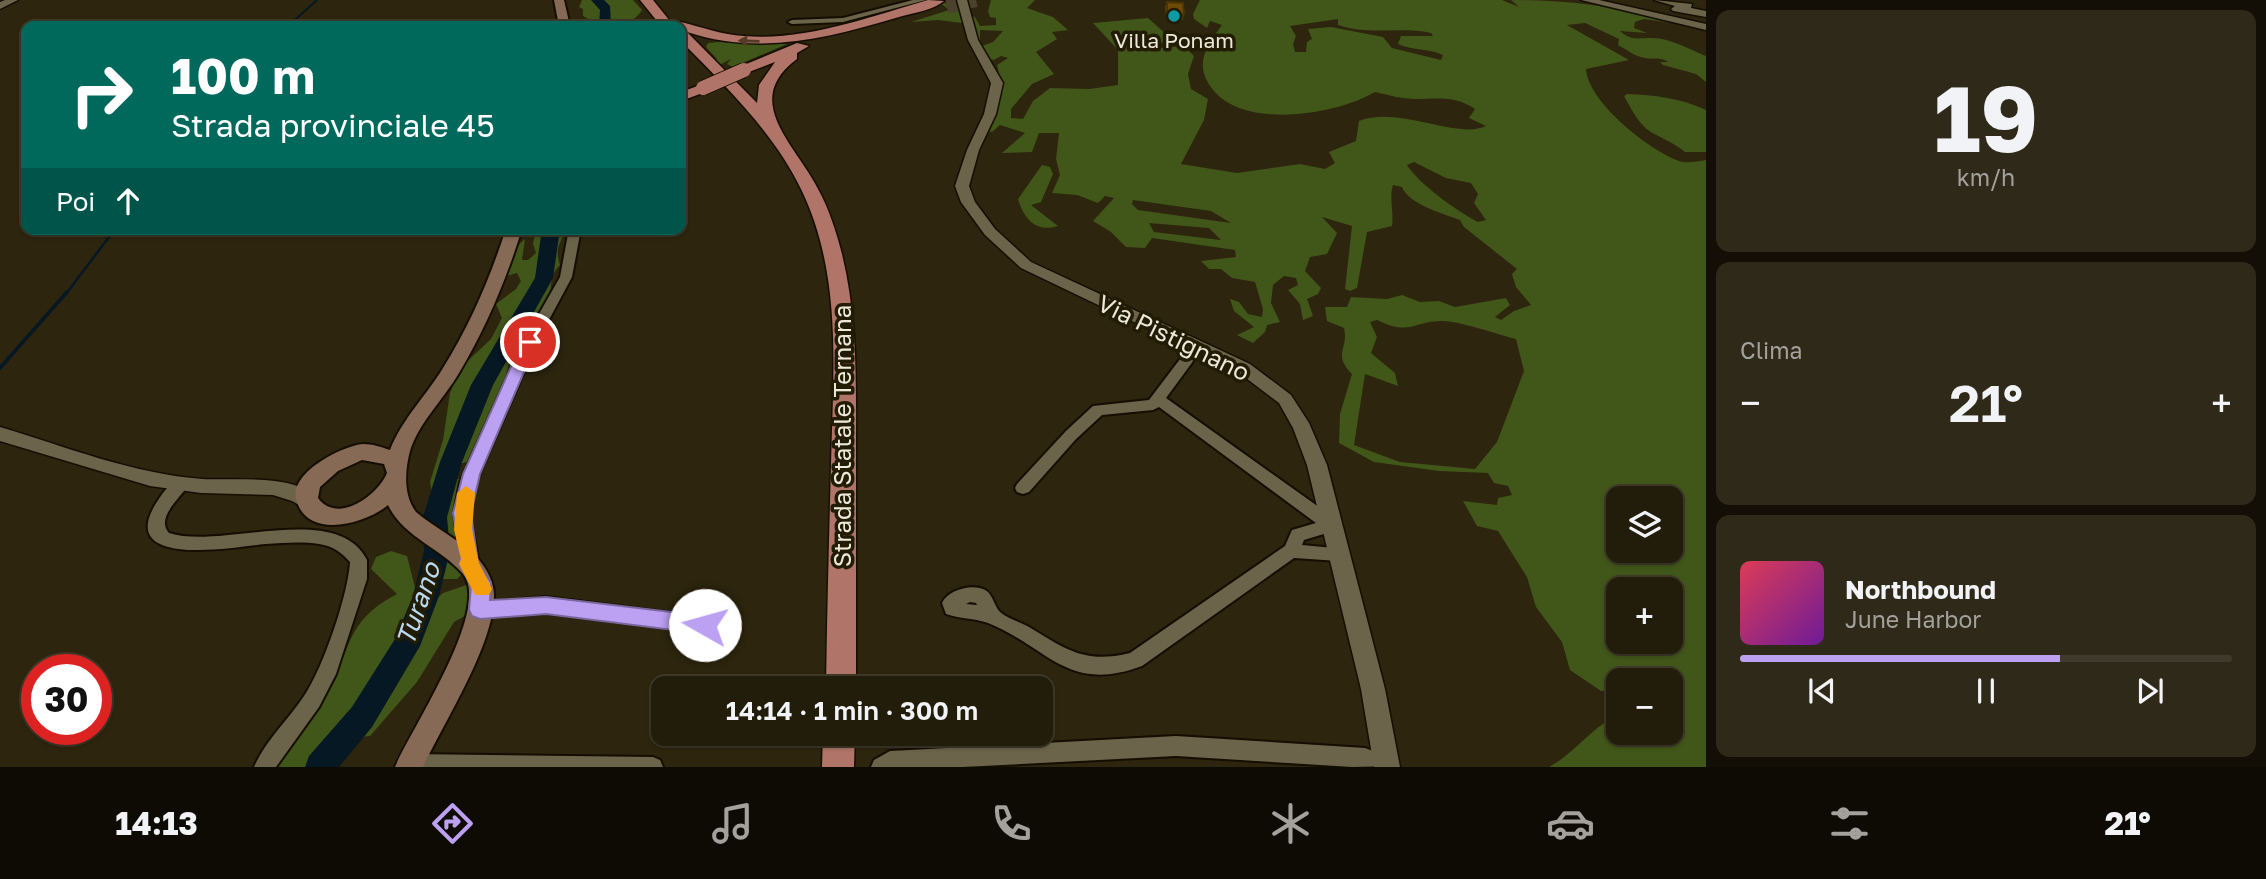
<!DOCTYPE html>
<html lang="it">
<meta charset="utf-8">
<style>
:root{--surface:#221c0a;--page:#2e2918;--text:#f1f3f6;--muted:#a2a19c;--line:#3f3a2b;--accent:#bca0f2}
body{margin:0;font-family:"Golos Text",sans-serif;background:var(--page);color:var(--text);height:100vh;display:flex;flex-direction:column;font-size:26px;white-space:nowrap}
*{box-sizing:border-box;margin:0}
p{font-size:23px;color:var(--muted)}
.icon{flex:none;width:38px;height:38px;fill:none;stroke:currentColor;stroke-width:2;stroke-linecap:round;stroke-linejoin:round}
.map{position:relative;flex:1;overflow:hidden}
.details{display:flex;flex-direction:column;gap:10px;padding:10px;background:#130f06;width:560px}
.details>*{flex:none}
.banner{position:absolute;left:21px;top:21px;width:665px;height:214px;border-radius:14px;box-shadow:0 2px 5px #0004,0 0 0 2px var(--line);background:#00695c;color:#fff;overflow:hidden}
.controls{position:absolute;left:1606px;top:486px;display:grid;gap:14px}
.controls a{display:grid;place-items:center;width:77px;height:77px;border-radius:14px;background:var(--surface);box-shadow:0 2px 5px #0004,0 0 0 2px var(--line);font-size:35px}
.speed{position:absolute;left:21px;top:654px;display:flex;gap:14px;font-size:35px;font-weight:700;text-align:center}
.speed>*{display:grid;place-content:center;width:91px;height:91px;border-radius:50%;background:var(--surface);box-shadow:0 2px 5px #0004,0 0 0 2px var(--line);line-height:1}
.speed .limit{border:10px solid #d22;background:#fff;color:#111}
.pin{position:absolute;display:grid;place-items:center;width:60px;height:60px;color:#fff;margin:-30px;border:4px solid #fff;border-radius:50%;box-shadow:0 2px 7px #0007}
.me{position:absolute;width:77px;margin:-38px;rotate:277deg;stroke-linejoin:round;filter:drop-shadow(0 0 5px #0008)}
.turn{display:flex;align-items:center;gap:24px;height:147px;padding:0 35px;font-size:32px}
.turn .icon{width:91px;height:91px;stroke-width:2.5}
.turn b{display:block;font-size:49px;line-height:60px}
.then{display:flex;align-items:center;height:66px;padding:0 35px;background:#0003;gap:14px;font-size:26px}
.big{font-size:52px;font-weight:600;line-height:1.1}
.details .widget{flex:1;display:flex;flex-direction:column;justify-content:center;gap:10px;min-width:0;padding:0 24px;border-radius:14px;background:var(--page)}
.details .dial{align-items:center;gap:0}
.dial b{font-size:91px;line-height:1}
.song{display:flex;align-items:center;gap:21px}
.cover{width:84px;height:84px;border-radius:10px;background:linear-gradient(135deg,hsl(350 70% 55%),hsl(280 70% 35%))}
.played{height:7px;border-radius:4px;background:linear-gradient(90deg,var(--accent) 65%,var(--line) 65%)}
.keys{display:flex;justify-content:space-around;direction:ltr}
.heat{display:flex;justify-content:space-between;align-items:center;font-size:38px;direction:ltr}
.trip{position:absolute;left:651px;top:676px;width:402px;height:70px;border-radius:14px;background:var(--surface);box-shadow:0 2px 5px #0004,0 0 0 2px var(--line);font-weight:600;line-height:70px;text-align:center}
.tabs{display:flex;height:112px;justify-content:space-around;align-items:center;background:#0e0b04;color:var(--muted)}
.tabs .icon{width:49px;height:49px}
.tabs .current{color:var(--accent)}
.tabs b{font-size:32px;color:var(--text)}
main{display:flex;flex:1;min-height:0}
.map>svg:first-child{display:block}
</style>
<main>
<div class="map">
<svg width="1706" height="767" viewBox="0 0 1706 767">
<rect width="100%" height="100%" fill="#2d250d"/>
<g fill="#415619" fill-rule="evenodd">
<path d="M582 0H633L642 10C633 26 609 26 592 26V21L583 16V9L579 7Z"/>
<path d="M937 0 960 9 962 23 938 20 911 22 949 10Z"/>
<path d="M991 0H1035L1027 8 1053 17 1068 30 1052 32 1057 39 1036 52 1054 74 1032 84 1011 109V118L1023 119 1033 101 1050 88 1089 89 1118 85V50L1093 23 1148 18 1166 34 1162 43 1151 42 1133 32 1126 35 1149 49 1184 46 1194 56 1188 74 1191 89 1208 99 1204 120 1181 164 1237 173 1300 164 1325 169 1335 163 1329 152 1356 141 1359 121C1398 105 1458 140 1486 126L1469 118 1475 109C1455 95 1438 99 1415 99 1402 99 1388 95 1375 92 1336 115 1246 129 1214 91 1193 66 1205 48 1222 25L1210 21 1207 28 1194 19 1193 14 1200 0H1502L1519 7 1511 0C1562 0 1607 5 1657 17L1654 19 1694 26 1644 19 1635 22 1634 28 1647 33 1620 31C1631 41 1638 38 1651 38 1668 37 1691 50 1706 56V82L1696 74 1663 65 1660 62H1668C1660 56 1653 60 1645 58 1635 57 1626 49 1618 45L1619 39 1585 23 1567 25 1629 60 1586 69C1588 102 1649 150 1679 161 1686 164 1698 161 1706 160V767H1549C1575 753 1592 727 1619 714V733H1671V681H1619V691H1601L1570 670 1562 642 1536 607 1527 577 1498 531 1477 526 1463 501 1497 505 1498 498 1512 495 1508 486 1494 483 1488 473 1439 471 1374 462 1339 443 1340 414 1352 374C1332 354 1349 349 1344 328L1327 321 1325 307H1347L1351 297 1387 299 1402 295 1420 302 1439 301 1455 307 1506 298 1510 305 1495 317 1501 320 1514 311 1531 305 1516 287 1512 274 1517 269 1464 227 1460 220C1444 214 1408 204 1402 187L1393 185C1389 197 1394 213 1392 226L1367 232 1357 288 1350 291 1345 289 1352 226 1322 217 1337 233 1327 254 1310 257 1305 271 1321 288 1318 294 1307 299 1313 316 1303 320 1300 304 1288 290 1298 285 1296 278 1284 276 1273 285 1271 303 1280 322 1267 325 1265 332 1253 343 1237 335 1254 327 1234 311 1230 299 1239 302 1248 314 1262 317 1263 309 1255 282 1232 278 1221 269H1209L1201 261 1236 257 1235 250 1152 238 1145 248 1126 247 1111 232 1093 221 1114 198 1105 196 1098 203 1077 195 1052 193 1060 175 1056 159 1059 133H1039L1032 152 1002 153 1025 133 1000 125 992 132 987 131C999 108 1004 90 997 65L1008 58 1001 56 994 60 990 59 982 46 993 42 1003 31 980 30V40L974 37 971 16 975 17 980 26 996 25V18L990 17 988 11ZM1338 19V25C1370 36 1399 26 1431 33L1433 36H1401L1398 44C1414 51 1427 48 1443 55L1441 60 1392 48 1383 37 1331 27 1308 29 1312 39 1307 42 1306 52H1295L1293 44 1296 36 1290 26ZM1414 162 1446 178 1471 183 1478 194 1474 203 1486 220 1478 222C1457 211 1419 184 1407 165ZM1133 200 1211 211 1231 223 1138 210 1132 204ZM1149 223 1209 228 1221 240 1154 232ZM1377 320C1410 336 1411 322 1441 321 1461 321 1495 334 1516 339L1524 371 1497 442 1475 469 1400 462 1354 445 1365 374 1398 386 1395 373 1371 353 1377 337 1370 322ZM1619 499H1671V551H1619ZM1619 590H1671V642H1619Z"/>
<path d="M719 42 787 44 733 67 727 64 731 59 721 64 715 62 717 59 706 47 708 43Z"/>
<path d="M1627 94C1654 95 1681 98 1706 110V152H1685C1674 143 1663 139 1651 132 1638 124 1631 108 1624 96Z"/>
<path d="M1042 165 1050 167 1053 174 1041 202 1031 205 1058 226C1036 233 1024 219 1018 199Z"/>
<path d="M536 229H566C559 246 555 248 560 265 549 275 552 288 549 300 546 312 533 318 530 328L535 330 509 364 500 397 475 459 457 465C470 425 485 382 507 347 516 333 529 328 527 310 486 321 459 459 432 492L430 482 443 440 450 393 460 368 491 339 502 318 496 304 516 289 521 281 517 273 506 276 517 246 525 239 522 260H528L536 253 533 244Z"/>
<path d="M458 478 462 484C456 499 452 517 455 534 458 547 465 557 465 571L457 579H442C442 570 445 560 444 551 440 524 438 500 458 478Z"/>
<path d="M391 551 407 556 417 595 384 672 346 731 309 767H274C289 742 311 723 325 697 352 651 343 622 397 594L371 569 376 557Z"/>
<path d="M478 581 493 582C489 601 471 613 454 622L417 682 370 736 360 737 358 731C369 712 379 689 399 679L435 600 443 593Z"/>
</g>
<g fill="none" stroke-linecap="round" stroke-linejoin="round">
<path stroke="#051824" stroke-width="2" d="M288 26 317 0"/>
<path stroke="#051824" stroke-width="2.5" d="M66 294 115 229"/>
<path stroke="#051824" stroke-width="3.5" d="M0 368 67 292"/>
<g fill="#051824" fill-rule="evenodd">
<path d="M591 0H604L610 6 611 26H599L600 10Z"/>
<path d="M542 229H560L553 278 493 385 462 462 447 517 450 551 439 596 420 646 372 727 339 767H305L309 756 352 707 395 639 413 596 424 551 423 517 440 462 471 385 535 278Z"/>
</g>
<path stroke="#4a422c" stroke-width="14" stroke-dasharray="14 7" stroke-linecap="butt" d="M947 7 976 0"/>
<defs>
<g id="minor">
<path d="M913 0H926L843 22 792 24 788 22 792 20 843 18Z"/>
<path d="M569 229H581L572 277 537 342 476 482 470 513 478 559 475 569 469 571 463 569 461 564 454 513 460 482 523 342 560 277Z"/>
<path d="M1198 341 1205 345 1166 398 1337 520 1339 525 1337 530 1304 540 1302 545 1345 549 1347 554 1345 559 1339 561 1294 558 1142 666C1067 694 1048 647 988 623 975 618 959 619 946 614L942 603C948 590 972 583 985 590 993 594 994 606 1000 612 1008 619 1021 622 1029 627 1067 650 1085 664 1130 653L1285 546 1292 530 1316 523 1159 407 1153 410 1102 415 1076 439 1029 492 1023 494 1017 492 1015 488 1017 484 1066 431 1093 406 1149 400 1193 342ZM970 602 976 603 977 605 966 604Z"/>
<path d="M181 478 187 480 189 484C181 498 155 517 169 533 221 550 337 500 367 560V579L336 674 319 707 276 767H254C265 741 289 719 304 696 323 668 348 595 350 562 341 552 333 546 319 544 301 541 283 543 265 544 237 547 117 569 155 505 161 495 170 482 181 478Z"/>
<path d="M546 597 705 617 711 619 714 625 711 631 705 633 546 613 480 618 474 615 471 610 474 605 480 602Z"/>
<path d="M1176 736 1365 748 1394 759 1397 766 1352 767 1176 756 963 767H871L874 760 890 751Z"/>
<path d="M410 754 653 757 660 760 663 767H401L403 757Z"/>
</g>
<g id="tertiary">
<path d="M5 0H18L0 9V2Z"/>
<path d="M957 0H967L978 40 1003 83 996 114 979 150 969 186 975 202 995 229 1031 262 1250 364 1291 395 1309 423 1327 465 1385 689 1400 767H1374L1361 689 1307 465 1293 428 1279 403 1238 372 1021 268 985 235 961 202 955 186 967 150 984 114 991 83 968 40Z"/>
<path d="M1581 0H1599L1706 24V30Z"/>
<path d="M1654 0 1692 4 1691 8 1706 11V17L1673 11 1671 9 1675 6Z"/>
<path d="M0 427C67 447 133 474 203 479 233 481 303 472 320 503L317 508 310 511 292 501 273 495 201 493 150 486 0 441Z"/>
</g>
<g id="secondary">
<path d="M554 0H564L570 26H559Z"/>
<path d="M506 229H522C506 280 486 328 459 373 444 399 419 422 410 451 405 470 403 495 416 512 436 529 463 541 480 561 487 570 494 582 494 595 495 643 444 722 423 767H395C411 729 492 609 463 574 440 547 404 538 388 505 366 524 305 541 296 498 291 472 342 446 363 444 373 444 381 447 390 450 402 419 426 396 443 368 470 325 490 278 506 229ZM362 460 384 464 387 473C378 495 338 525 318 498L320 487 338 471Z"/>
</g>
<g id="trunk">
<path d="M640 0H653L674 26 681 22C702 27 722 35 744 36 806 41 869 17 928 0L944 1C934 10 913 13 899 17 829 38 759 56 687 32L757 103 759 85 775 62 744 74 737 70 739 67 797 43 809 46 797 53V59C740 101 796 145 818 189 829 209 836 231 842 254 858 320 856 386 856 454 856 532 856 610 856 688H826C827 614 829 539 831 465 833 372 843 275 801 189 773 131 725 86 681 41V26H661Z"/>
<path d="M703 84 710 88 708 91 681 101V92Z"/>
<path d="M823 733H855L854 767H822Z"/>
</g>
</defs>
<use href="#minor" stroke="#150e00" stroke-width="4"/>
<use href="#tertiary" stroke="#150e00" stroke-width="3"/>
<use href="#secondary" stroke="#150e00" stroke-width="4"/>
<use href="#trunk" stroke="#150e00" stroke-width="3"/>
<use href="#minor" fill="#6c644a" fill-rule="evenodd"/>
<use href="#tertiary" fill="#6c644a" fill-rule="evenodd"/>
<use href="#secondary" fill="#866a55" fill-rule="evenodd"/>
<use href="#trunk" fill="#b07568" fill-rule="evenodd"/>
<defs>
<path id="trunk-bridge" d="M703 88 744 70"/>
</defs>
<use href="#trunk-bridge" stroke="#150e00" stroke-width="16" stroke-linecap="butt"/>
<use href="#trunk-bridge" stroke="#b07568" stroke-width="14"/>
</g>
<path fill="#5e4004" d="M1167 2 1183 20 1170 21V18L1166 17 1165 7Z"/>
<path fill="#4c3404" d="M1184 14 1183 20 1170 21 1172 15Z"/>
<path fill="#6d4a05" stroke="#4c3404" stroke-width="2" d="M1167 2 1183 3 1184 14 1172 15 1171 12H1167Z"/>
<defs><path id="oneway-solid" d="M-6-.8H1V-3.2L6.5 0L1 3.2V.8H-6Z" transform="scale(1.75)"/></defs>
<use fill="#543b27" href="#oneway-solid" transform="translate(749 41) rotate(-178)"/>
<path fill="#bca0f2" stroke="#7a689d" stroke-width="2" d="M530 337 537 342 480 474 471 513 478 563 491 583 490 600 546 597 705 616 712 619 715 625 712 631 705 634 546 614 480 619 472 616 469 610 471 585 459 564 461 559 453 513 463 474 522 342Z"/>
<path fill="#f59e0b" d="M466 486 475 493 472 530 479 563 492 589 489 595H475L459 564 461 559 454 530 457 493Z"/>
<circle fill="#0f9aa8" stroke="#231c04" stroke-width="2.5" cx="1174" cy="16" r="7"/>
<g text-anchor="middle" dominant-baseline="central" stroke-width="7" stroke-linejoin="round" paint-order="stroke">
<g font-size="21" fill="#ede8da" stroke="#231c04">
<text x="1174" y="40">Villa Ponam</text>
</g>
<g font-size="24" fill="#ede8da" stroke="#231c04">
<text transform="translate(1174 337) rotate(26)">Via Pistignano</text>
<text transform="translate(841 436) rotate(-90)">Strada Statale Ternana</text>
</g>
<g font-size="26" font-style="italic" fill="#badaf2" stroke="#231c04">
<text transform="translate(418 604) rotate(-71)">Turano</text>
</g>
</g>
</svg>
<div class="controls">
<a><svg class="icon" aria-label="layers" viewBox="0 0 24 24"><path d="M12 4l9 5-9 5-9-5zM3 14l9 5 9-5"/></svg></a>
<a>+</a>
<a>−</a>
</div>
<div class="speed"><div class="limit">30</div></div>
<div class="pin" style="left:530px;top:342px;background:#d93025"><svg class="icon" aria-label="arrive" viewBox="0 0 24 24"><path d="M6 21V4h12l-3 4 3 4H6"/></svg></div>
<svg class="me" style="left:705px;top:625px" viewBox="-20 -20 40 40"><circle r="19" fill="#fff"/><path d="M0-13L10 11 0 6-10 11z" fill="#bca0f2"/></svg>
<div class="trip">14:14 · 1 min · 300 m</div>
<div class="banner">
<div class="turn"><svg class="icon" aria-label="right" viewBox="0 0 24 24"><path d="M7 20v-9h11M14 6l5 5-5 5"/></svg><div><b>100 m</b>Strada provinciale 45</div></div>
<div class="then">Poi<svg class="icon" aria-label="ahead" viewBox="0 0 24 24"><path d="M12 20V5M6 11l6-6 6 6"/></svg></div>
</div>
</div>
<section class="details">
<div class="widget dial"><b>19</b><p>km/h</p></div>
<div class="widget"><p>Clima</p>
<div class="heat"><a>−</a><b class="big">21°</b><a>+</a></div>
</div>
<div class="widget">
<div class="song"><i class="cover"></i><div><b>Northbound</b><p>June Harbor</p></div></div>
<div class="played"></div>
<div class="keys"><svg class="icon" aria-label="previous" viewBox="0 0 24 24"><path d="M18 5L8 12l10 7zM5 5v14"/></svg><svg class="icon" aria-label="pause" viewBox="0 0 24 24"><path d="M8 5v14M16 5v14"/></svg><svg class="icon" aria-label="next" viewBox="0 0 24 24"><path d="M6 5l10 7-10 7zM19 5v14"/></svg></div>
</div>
</section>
</main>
<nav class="tabs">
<b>14:13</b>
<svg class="icon current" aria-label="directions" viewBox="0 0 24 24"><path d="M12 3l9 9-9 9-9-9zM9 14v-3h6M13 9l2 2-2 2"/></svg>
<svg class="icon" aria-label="music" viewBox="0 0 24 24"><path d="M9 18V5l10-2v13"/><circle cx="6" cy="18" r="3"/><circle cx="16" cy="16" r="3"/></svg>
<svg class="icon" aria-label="phone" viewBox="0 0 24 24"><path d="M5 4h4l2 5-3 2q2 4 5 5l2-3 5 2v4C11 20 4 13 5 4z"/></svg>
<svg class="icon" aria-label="climate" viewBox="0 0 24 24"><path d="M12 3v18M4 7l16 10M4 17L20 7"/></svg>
<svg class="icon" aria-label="car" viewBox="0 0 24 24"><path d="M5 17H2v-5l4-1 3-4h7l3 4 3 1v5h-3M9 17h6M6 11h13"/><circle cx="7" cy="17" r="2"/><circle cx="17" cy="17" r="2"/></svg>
<svg class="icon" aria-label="filters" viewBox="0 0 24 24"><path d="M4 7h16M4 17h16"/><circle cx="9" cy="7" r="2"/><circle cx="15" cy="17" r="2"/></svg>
<b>21°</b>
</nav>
